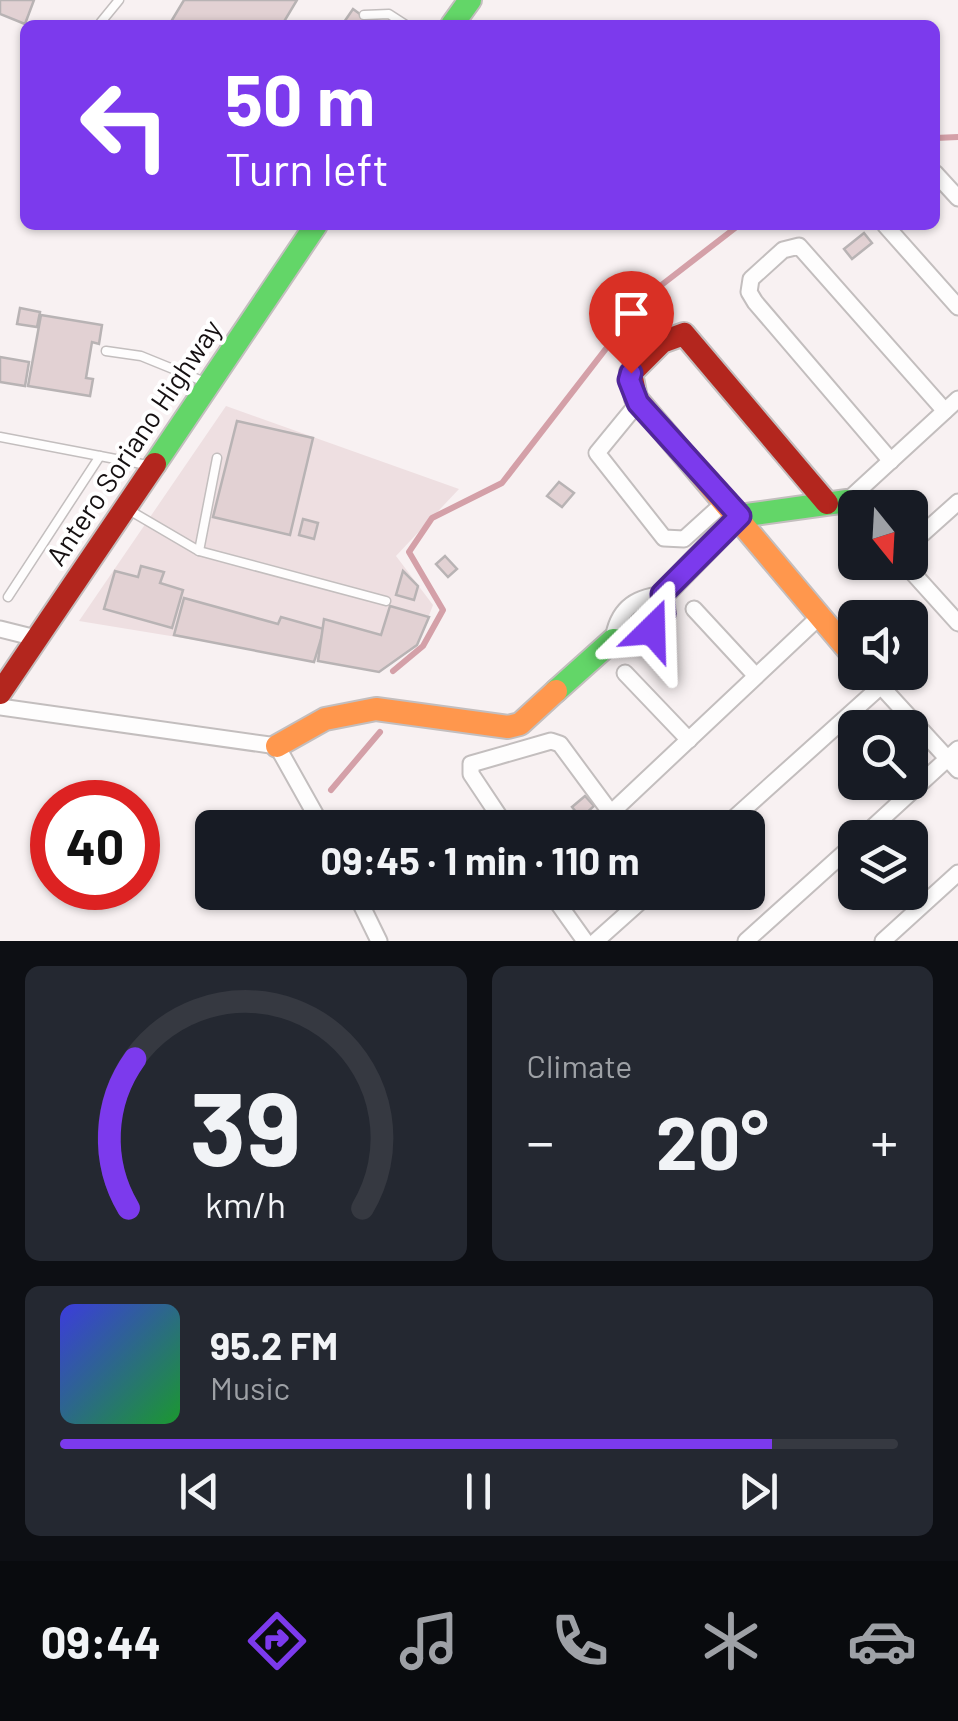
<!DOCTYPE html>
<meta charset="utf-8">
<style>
:root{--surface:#171b24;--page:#242831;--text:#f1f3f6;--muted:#9ea1a6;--line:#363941;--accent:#7c3aed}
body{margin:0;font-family:Barlow,sans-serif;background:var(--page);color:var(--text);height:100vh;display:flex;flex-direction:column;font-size:38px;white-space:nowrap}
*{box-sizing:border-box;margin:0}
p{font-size:32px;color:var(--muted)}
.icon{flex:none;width:55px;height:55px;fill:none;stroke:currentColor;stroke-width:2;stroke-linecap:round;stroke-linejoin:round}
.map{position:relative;height:941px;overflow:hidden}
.panel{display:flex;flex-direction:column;gap:25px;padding:25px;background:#0d0f14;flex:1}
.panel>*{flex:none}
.banner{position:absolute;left:20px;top:20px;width:920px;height:210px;border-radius:15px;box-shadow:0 2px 8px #0004;background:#7c3aed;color:#fff;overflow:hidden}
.needle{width:65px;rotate:162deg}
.tools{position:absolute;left:838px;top:490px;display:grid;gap:20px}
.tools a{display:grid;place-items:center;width:90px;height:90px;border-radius:15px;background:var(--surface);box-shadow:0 2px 8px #0004;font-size:50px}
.speed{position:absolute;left:30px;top:780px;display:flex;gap:20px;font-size:50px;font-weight:700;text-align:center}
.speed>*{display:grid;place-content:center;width:130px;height:130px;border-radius:50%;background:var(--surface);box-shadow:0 2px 8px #0004;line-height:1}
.speed .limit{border:15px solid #d22;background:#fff;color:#111}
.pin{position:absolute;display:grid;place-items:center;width:85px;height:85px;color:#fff;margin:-102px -42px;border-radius:50% 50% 50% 0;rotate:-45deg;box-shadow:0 0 10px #0007}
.pin .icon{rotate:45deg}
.me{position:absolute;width:110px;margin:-55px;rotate:22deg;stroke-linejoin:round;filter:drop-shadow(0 0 8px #0008)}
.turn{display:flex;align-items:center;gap:35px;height:210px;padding:0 40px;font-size:45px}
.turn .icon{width:130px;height:130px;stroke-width:2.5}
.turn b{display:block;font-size:70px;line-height:85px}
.big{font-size:75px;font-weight:700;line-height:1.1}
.panel .tile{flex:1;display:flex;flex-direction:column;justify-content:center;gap:15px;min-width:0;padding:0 35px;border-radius:15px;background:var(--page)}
.panel .dial{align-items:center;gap:0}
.dial svg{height:260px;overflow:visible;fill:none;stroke:var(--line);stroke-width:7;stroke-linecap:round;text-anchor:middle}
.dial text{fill:var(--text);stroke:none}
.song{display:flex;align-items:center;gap:30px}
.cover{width:120px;height:120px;border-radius:15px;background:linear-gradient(135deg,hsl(240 70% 55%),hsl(130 70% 35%))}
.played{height:10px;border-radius:5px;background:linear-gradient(90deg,var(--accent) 85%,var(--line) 85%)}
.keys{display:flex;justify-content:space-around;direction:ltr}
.heat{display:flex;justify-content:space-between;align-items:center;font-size:55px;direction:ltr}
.panel .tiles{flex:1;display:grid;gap:25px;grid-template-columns:1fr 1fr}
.tile:last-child{grid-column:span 2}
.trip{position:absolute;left:195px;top:810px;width:570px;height:100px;border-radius:15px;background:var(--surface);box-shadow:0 2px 8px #0004;font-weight:700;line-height:100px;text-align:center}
.tabs{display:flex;height:160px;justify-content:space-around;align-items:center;background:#090b0e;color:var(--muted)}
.tabs .icon{width:70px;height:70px}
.tabs .current{color:var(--accent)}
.tabs b{font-size:45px;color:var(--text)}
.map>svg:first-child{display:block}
</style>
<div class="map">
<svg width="958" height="941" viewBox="0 0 958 941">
<rect width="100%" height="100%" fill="#f8f1f2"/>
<path fill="#eedfe1" d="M226 406 459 489 396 556 433 605 417 647 379 670 79 621Z"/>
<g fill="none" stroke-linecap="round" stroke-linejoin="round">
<g stroke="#d4a0a8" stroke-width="6">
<path d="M935 138 958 137"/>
<path d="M393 671 423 646 443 610 409 552 432 518 502 483 646 297 739 225"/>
<path d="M331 790 380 732"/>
<path d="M266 828 280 817"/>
</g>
</g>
<g fill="#e2d1d3" stroke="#b8b3b4" stroke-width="2.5">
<path d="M0 0H34L25 24 0 14Z"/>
<path d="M184 0H297L282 25H169Z"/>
<path d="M353 9 375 25H342Z"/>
<path d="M864 233 872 243 852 259 844 249Z"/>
<path d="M20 308 40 312 37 327 17 324Z"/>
<path d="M41 315 102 325 99 344 92 342 86 378 93 379 90 396 28 386Z"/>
<path d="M0 357 29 362 25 386 0 382Z"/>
<path d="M237 421 313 438 290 535 213 517Z"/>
<path d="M559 482 574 493 562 507 547 496Z"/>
<path d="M303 519 318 523 314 539 299 535Z"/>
<path d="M445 556 457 569 448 577 436 564Z"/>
<path d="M141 566 164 572 160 583 183 590 172 628 104 609 115 571 138 577Z"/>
<path d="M403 571 418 586 414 600 396 595Z"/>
<path d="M184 598 278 624 281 617 324 629 314 662 174 635Z"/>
<path d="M390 606 429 617 417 645 379 672 318 661 324 619 381 635Z"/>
<path d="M585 796 594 806 581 818 572 807Z"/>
</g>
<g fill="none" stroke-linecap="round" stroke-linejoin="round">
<defs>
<g id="lane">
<path d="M364 15 389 14 406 25"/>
<path d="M101 22 119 0"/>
<path d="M106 351 141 356 205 382"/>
<path d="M0 437 147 465"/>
<path d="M129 510 199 551 386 601"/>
<path d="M199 551 217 458"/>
<path d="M8 597 100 456"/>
</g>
<g id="street">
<path d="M935 173 958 198"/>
<path d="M885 225 958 307"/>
<path d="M638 403 597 453 664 538 684 539 726 501"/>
<path d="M891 461 755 302 749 292 751 279 783 250 799 246 945 411"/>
<path d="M847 501 958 399"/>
<path d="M910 545 958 502"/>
<path d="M903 562 958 623"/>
<path d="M694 609 756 676"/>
<path d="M0 629 36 638"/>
<path d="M613 640C617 612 633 597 662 595"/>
<path d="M868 672 958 770"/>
<path d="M625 673 689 740"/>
<path d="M0 707 277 746 323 828"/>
<path d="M507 828 471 774V764L551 741 560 744 611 813"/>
<path d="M595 828 818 618"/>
<path d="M723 828 881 686"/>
<path d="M861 838 958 749"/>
<path d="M355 892 379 941"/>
<path d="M550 892 585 941"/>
<path d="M596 941 651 892"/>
<path d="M746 941 855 843"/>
<path d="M883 941 958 873"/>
</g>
<g id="fast">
<path d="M452 25 470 0"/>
<path d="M155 464 316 225"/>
<path d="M556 691 613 640 635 642 664 614 662 595 739 516 847 501 855 510"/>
</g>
<g id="slow">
<path d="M636 398 855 658"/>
<path d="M277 746 325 719 376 709 508 727 520 724 556 691"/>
</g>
<g id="jam">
<path d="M636 398 631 373 662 342 684 334 827 503"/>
<path d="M0 693 155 464"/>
</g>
</defs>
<use href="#lane" stroke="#c3bebe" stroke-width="11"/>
<use href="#street" stroke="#c3bebe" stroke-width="19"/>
<use href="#fast" stroke="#c3bebe" stroke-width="26"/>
<use href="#slow" stroke="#c3bebe" stroke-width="26"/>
<use href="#jam" stroke="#c3bebe" stroke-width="26"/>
<use href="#lane" stroke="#fefdfd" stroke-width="8"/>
<use href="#street" stroke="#fefdfd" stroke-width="15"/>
<use href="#fast" stroke="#63d668" stroke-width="22"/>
<use href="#slow" stroke="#ff974d" stroke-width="22"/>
<use href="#jam" stroke="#b3261e" stroke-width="22"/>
</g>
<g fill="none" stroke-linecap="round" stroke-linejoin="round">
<defs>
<path id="route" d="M631 373 629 380 638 403 740 516 662 594 664 614 652 630"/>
</defs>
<use href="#route" stroke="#51269a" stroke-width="25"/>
<use href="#route" stroke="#7c3aed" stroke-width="18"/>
</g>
<g text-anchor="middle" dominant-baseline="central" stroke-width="8" stroke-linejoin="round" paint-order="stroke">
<g font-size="28" fill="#151011" stroke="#fff">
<text transform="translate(133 442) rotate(-56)">Antero Soriano Highway</text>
</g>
</g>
</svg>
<div class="tools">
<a><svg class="needle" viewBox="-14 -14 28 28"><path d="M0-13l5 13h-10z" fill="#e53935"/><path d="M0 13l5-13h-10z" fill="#9ea1a6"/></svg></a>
<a><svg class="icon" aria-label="sound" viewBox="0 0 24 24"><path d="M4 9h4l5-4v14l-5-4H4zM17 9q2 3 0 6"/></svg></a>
<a><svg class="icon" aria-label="search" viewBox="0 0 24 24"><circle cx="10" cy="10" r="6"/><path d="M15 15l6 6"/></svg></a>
<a><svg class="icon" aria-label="layers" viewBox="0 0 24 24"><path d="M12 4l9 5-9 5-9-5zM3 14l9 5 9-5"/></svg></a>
</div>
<div class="speed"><div class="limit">40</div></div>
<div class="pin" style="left:631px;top:373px;background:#d93025"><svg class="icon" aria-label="arrive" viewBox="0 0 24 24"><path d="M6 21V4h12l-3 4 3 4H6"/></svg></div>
<svg class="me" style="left:652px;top:630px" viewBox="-20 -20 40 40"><path d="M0-17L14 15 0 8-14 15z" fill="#7c3aed" stroke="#fff" stroke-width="4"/></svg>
<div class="trip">09:45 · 1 min · 110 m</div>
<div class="banner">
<div class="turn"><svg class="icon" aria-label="left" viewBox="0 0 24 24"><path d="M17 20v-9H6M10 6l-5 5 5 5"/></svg><div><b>50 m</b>Turn left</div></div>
</div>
</div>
<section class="panel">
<div class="tiles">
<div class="tile dial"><svg viewBox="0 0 100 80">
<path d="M14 69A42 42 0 1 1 86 69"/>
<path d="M14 69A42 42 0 0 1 16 23" stroke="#7c3aed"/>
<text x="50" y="56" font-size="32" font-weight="700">39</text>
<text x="50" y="72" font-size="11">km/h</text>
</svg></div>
<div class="tile"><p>Climate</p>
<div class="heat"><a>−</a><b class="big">20°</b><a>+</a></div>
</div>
<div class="tile">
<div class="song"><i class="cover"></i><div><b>95.2 FM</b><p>Music</p></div></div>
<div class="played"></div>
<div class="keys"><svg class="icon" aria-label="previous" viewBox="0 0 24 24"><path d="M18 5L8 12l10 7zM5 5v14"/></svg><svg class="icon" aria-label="pause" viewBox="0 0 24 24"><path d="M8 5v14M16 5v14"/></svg><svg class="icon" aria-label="next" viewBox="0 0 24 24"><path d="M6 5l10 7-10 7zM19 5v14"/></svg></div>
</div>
</div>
</section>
<nav class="tabs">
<b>09:44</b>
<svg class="icon current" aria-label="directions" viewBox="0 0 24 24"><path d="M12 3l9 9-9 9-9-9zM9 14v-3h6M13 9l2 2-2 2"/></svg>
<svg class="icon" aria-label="music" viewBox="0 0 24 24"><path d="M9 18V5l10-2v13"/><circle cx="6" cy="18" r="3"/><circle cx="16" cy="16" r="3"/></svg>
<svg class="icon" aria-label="phone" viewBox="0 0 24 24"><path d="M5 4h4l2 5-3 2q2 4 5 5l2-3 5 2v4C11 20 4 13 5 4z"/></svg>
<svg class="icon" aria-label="climate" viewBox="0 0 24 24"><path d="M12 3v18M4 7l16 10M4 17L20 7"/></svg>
<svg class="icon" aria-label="car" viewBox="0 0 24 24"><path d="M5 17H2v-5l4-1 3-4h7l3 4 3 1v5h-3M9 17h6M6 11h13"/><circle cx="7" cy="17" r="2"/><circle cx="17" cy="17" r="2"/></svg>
</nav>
